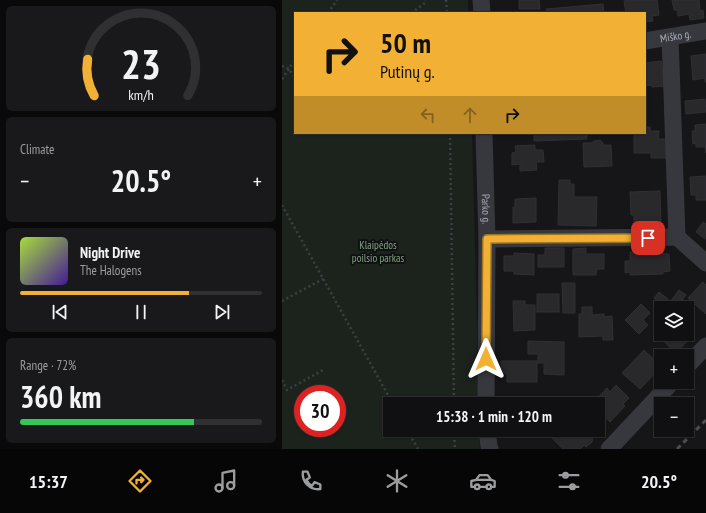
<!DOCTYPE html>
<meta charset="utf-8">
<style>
:root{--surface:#101012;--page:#19191b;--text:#f1f3f6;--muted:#9c9d9f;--line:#303032;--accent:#f2b134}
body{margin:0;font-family:"PT Sans Narrow",sans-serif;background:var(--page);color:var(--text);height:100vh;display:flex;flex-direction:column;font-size:15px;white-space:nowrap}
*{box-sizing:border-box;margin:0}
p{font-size:13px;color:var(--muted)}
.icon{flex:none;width:22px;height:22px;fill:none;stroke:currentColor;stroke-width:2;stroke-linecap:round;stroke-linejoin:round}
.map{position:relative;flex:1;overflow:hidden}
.panel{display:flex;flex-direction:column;gap:6px;padding:6px;background:#09090a;width:282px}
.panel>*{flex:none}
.banner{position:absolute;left:12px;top:12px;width:352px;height:122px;border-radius:0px;box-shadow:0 1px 3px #0004,0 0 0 1px var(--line);background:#f2b134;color:#111;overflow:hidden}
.tools{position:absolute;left:372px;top:301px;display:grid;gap:8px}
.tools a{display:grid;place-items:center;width:40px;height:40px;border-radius:0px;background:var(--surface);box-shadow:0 1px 3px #0004,0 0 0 1px var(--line);font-size:20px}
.speed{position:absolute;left:12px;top:385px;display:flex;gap:8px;font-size:20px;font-weight:700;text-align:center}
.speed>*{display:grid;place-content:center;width:52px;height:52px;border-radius:50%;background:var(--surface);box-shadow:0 1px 3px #0004,0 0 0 1px var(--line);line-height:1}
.speed .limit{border:6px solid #d22;background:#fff;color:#111}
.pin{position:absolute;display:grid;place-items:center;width:34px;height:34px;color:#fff;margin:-17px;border-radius:8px;box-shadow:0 2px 6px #0006}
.me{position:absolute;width:44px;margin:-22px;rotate:0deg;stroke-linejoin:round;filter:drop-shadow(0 0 3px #0008)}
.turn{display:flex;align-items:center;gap:14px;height:84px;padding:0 20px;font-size:18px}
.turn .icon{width:52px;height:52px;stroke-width:2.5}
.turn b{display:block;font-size:28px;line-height:34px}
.lanes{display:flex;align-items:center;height:38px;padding:0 20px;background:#0003;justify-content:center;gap:20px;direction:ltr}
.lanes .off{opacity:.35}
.big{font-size:30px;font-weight:700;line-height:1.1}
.panel .card{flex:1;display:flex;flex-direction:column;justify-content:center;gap:6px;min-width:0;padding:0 14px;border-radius:6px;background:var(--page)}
.panel .dial{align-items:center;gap:0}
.dial svg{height:104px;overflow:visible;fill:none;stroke:var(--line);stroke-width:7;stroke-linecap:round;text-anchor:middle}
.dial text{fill:var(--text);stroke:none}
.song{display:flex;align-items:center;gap:12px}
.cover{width:48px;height:48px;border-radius:6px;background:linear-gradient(135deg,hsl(80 70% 55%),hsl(260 70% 35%))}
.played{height:4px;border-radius:2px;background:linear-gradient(90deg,var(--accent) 70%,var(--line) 70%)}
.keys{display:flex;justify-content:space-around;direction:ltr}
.heat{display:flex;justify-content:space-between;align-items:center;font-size:22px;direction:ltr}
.charge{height:6px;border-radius:3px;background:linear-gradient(90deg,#34c759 72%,var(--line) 0)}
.trip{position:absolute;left:101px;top:397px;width:222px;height:40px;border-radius:0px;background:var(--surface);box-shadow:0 1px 3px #0004,0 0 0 1px var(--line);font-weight:700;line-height:40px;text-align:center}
.menu{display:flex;height:64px;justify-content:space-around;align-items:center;background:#060607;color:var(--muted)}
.menu .icon{width:28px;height:28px}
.menu .on{color:var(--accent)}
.menu b{font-size:18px;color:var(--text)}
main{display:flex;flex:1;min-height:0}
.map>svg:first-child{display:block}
</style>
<main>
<section class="panel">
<div class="card dial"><svg viewBox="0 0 100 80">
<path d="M14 69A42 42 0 1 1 86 69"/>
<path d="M14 69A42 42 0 0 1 9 41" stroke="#f2b134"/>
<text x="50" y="56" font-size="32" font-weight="700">23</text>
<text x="50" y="72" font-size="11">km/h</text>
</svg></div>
<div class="card"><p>Climate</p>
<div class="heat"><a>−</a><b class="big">20.5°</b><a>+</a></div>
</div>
<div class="card">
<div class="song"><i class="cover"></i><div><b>Night Drive</b><p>The Halogens</p></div></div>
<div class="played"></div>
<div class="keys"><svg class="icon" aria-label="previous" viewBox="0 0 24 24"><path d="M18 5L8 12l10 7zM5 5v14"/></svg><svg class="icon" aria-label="pause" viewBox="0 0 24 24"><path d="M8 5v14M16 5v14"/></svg><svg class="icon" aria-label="next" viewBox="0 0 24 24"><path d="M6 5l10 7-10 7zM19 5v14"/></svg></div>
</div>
<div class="card"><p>Range · 72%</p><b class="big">360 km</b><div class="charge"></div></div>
</section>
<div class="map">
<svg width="424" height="449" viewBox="0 0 424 449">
<rect width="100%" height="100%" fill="#161618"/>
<path fill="#1c231d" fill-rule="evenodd" d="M0 0H186V13H13V133H190L197 404H108V430H197L198 449H0ZM21 394H55V428H21Z"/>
<g fill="#29292c" stroke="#303034">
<path d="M237 0H257L258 9H237Z"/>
<path d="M349 0H375L377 15 370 16 371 21 363 22V13H344L342 1Z"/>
<path d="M390 0H417L418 11 421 10 422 18 408 20 407 14 396 16 395 10H392Z"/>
<path d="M321 4 322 13H265L264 9Z"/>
<path d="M424 54V82H423V78L411 80 409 56Z"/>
<path d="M379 61 383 86 370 87V85L363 86V63Z"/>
<path d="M423 99 424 112 404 114 403 101Z"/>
<path d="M424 124V153L423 147H414V143L411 144 410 131H413V125Z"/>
<path d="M363 127H368V131H377L376 139H386V158H369V153H352V133H363Z"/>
<path d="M252 133H305V139L252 141Z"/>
<path d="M318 140 321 143V145H329L330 166 302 167 301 143H309L312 141Z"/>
<path d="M253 145V150H261L262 162H254L255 170 238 171V164L230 165V153L234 152 233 146Z"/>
<path d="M424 176V200H414V195H409L408 177Z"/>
<path d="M277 180H288V184H292V197H315L314 226 276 225Z"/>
<path d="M378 191 379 223 352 224V215H349L348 192Z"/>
<path d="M254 198V222L231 223V207H233V199Z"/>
<path d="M421 222 424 224 423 239 414 232Z"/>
<path d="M263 248H282V267H256V255H263Z"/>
<path d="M304 248V254H322V269H315L314 275H291V249Z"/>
<path d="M381 251V254H387L388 271 381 272V274L348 275V272L343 273V261H348V252Z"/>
<path d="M232 253 252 254V275L232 274V271H222V256H232Z"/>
<path d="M421 282 424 285V314L406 298Z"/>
<path d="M280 283H293V313H281Z"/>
<path d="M397 290 404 295 395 307 388 302Z"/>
<path d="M377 292 386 299 381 305 372 298Z"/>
<rect x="255" y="294" width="22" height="18"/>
<path d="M231 301H243V305H253V330L232 331Z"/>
<path d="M359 304 368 313 361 320 366 325 357 334 343 320Z"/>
<path d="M300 307H310V315L322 314V317L330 316 331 340H321V336L297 337V314H300Z"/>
<path d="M405 329 411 335 394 353 377 337 380 334H405Z"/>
<path d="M246 341 282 342V375L262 374V363H256V354H246Z"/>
<path d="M362 350 379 366V367L358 389 340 373Z"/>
<path d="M219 361H255V382H225V373H219Z"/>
<path d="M334 385 347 398 341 404 343 406 328 422 316 411V404H310L325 388 328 392Z"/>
<path d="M230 398 256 399V404H229Z"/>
<path d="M284 400 289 404H281Z"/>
<path d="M220 430H253L252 431Z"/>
<path d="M277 430H308L307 431 311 436 310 442 304 447 302 445 298 449H281L269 437Z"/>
</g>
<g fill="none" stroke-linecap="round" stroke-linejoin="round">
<g stroke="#3d3f44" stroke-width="2.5" stroke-dasharray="2 3" stroke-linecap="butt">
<path d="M164 0 165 13"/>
<path d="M46 13 55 0"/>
<path d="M129 13 143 3V0"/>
<path d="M0 66 7 69 13 78"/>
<path d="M0 79 13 60"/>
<path d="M168 133 172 404"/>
<path d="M0 205 111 404"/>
<path d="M0 301 41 279"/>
<path d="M0 380 5 390 41 370"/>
<path d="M125 430 136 449"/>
<path d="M172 430 173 449"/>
</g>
<g stroke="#37383d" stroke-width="17">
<path d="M199 0 200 13"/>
<path d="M388 37 395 237"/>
<path id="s1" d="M363 41 424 31"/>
<path id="s2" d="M202 133 205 239 204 404"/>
<path d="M205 239 395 237 424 263"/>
<path d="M405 366 424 346"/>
<path d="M205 430 207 446 208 449"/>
<path d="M327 449 390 382"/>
</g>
<path stroke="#4a4c52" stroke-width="3" stroke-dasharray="5 4" stroke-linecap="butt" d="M395 449 424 420"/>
</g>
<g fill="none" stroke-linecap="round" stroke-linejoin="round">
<defs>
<path id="route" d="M204 359 205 239 366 238"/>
</defs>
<use href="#route" stroke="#9d7322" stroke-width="10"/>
<use href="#route" stroke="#f2b134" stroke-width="7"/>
</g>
<g text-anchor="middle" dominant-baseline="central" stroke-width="4" stroke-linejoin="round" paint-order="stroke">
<g font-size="11" fill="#a8adb8" stroke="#111113">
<text stroke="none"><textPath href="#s1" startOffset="31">Miško g.</textPath></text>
<text stroke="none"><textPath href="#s2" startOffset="76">Parko g.</textPath></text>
</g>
<g font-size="11" fill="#7fa381" stroke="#111113">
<text x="96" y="245">Klaipėdos<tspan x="96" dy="13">poilsio parkas</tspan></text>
</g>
</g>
</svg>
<div class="tools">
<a><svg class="icon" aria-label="layers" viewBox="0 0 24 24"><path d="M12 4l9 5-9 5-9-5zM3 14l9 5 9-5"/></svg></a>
<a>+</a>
<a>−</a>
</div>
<div class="speed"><div class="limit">30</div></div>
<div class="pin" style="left:366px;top:238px;background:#d93025"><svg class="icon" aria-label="arrive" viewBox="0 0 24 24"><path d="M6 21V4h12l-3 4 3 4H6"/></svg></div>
<svg class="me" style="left:204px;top:359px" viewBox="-20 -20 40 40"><path d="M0-17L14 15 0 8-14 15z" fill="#f2b134" stroke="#fff" stroke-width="4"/></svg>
<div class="trip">15:38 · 1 min · 120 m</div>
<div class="banner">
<div class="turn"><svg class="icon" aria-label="right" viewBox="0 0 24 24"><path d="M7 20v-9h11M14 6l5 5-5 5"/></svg><div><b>50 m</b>Putinų g.</div></div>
<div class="lanes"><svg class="icon off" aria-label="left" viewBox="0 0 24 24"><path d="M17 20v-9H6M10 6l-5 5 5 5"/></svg><svg class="icon off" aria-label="ahead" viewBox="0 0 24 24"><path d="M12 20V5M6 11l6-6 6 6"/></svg><svg class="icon" aria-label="right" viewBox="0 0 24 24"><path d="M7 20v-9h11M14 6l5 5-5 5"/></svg></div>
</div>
</div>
</main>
<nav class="menu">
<b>15:37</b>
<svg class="icon on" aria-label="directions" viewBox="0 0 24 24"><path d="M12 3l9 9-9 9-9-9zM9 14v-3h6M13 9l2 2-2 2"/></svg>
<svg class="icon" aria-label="music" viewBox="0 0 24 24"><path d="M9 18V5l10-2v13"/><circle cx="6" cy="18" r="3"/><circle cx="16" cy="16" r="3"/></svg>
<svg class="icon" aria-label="phone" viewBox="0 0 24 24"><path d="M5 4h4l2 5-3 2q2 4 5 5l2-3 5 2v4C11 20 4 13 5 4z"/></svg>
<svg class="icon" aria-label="climate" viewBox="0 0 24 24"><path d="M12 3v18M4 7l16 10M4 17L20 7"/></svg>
<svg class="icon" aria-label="car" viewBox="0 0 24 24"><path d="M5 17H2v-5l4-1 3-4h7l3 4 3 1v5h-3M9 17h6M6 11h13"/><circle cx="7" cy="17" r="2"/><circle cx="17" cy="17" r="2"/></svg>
<svg class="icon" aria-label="filters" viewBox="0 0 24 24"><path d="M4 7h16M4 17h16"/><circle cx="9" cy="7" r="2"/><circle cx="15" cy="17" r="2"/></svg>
<b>20.5°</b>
</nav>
